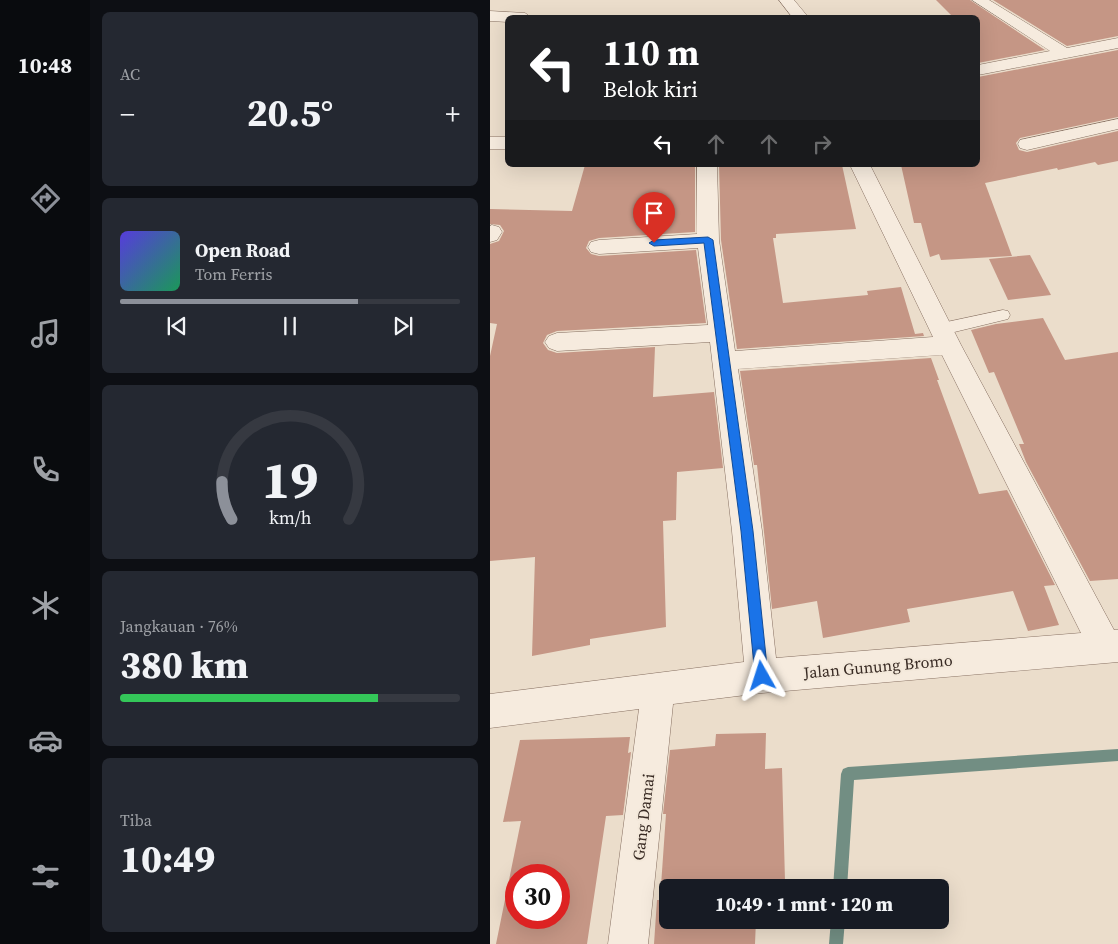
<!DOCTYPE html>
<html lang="id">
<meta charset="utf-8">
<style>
:root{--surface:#171b24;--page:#242831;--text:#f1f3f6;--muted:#9ea1a6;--line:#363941;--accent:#8c9099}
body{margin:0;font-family:"Source Serif 4",serif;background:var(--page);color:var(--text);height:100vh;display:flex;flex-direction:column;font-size:19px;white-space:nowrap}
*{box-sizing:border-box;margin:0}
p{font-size:16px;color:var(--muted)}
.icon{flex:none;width:28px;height:28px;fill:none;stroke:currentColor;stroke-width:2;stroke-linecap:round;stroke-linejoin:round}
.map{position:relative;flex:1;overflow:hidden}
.details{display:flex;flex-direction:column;gap:12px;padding:12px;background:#0d0f14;width:400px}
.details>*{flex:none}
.hud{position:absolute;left:15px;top:15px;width:475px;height:152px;border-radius:8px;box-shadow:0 5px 20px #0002;background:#202124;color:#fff;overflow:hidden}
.speed{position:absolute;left:15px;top:864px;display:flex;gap:10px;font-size:25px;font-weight:700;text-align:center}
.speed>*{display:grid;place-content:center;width:65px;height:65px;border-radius:50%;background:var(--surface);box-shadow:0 5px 20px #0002;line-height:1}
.speed .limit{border:8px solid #d22;background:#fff;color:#111}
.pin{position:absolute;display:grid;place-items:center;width:42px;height:42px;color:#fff;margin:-51px -21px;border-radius:50% 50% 50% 0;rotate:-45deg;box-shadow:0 0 5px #0007}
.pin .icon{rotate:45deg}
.me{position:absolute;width:55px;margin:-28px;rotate:354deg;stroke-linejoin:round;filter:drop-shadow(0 0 4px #0008)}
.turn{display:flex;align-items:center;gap:18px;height:105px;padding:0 15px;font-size:22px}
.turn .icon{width:65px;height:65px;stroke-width:2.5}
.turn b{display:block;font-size:35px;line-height:42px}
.lanes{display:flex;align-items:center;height:48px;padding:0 15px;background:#0003;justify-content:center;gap:25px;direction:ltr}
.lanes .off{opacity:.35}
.big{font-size:38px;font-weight:800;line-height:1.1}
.details .card{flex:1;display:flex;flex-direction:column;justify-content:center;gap:8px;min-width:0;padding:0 18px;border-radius:8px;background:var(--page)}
.details .dial{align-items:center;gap:0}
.dial svg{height:130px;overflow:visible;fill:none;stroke:var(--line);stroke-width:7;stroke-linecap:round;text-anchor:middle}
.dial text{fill:var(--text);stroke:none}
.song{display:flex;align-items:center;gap:15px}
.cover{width:60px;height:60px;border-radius:8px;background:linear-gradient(135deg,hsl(250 70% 55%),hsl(150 70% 35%))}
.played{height:5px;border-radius:2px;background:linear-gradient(90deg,var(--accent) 70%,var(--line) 70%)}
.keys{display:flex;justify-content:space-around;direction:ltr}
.heat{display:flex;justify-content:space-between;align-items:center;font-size:28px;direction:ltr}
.charge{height:8px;border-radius:4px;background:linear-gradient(90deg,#34c759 76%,var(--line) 0)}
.trip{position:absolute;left:169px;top:879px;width:290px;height:50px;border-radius:8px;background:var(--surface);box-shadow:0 5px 20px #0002;font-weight:800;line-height:50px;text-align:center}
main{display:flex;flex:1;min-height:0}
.dock{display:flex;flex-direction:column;width:90px;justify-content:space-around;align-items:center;background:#090b0e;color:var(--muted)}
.dock .icon{width:35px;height:35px}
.dock .active{color:var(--accent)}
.dock b{font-size:22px;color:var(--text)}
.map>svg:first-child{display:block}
</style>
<main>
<nav class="dock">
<b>10:48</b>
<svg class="icon active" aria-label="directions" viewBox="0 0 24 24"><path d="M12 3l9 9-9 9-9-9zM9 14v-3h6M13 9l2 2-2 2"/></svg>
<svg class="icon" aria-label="music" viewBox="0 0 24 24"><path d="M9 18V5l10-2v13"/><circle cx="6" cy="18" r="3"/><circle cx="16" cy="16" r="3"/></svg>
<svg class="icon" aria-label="phone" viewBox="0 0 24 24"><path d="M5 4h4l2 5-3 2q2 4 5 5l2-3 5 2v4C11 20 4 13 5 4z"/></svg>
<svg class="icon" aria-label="climate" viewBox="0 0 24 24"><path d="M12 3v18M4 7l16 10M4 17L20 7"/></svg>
<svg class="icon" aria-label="car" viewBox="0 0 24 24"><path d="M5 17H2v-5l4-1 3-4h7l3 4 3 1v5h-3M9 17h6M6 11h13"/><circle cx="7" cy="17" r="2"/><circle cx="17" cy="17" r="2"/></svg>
<svg class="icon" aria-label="filters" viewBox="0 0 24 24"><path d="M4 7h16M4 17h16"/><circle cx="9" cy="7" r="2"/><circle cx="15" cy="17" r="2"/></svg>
</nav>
<section class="details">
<div class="card"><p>AC</p>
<div class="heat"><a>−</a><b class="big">20.5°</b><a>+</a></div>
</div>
<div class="card">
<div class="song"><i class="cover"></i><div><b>Open Road</b><p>Tom Ferris</p></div></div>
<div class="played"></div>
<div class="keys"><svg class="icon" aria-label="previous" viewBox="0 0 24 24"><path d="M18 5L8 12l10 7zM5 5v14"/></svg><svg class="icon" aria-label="pause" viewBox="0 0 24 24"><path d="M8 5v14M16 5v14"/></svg><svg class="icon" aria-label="next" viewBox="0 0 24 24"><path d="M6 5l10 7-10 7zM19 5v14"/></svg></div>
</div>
<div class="card dial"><svg viewBox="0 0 100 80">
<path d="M14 69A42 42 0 1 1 86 69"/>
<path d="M14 69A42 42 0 0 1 8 46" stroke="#8c9099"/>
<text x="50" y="56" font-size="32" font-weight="700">19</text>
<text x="50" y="72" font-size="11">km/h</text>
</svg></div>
<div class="card"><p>Jangkauan · 76%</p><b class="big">380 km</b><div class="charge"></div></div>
<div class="card"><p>Tiba</p><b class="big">10:49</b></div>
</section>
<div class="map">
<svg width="628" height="944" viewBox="0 0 628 944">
<rect width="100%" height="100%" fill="#ebddcb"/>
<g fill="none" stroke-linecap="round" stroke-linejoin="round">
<g fill="#728e83" fill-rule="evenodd">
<path d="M628 749V761L364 780 357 888H343L351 774 353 769 358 767Z"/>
<path d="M341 920H355L353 944H339Z"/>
</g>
</g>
<g fill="#c59685" fill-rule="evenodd">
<path d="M446 0H480L555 50 488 63V18H464Z"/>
<path d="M503 0H628V36L577 46Z"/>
<path d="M628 50V117L530 138 526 143 529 150 537 152 628 131V161L608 165 605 162 568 170 567 168 495 183 522 256 451 260 449 254 440 257 431 223H424L411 165H488V77Z"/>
<path d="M95 165H205V232L109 238 99 241 96 248 101 254 109 256 206 250 216 323 67 331 57 335 53 343 58 350 67 353 165 347 163 397 224 392 233 468 187 472 186 520 173 521 176 627 100 639V645L42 656 45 557 0 561V356L7 324 0 323V244L9 241 14 231 10 225 0 224V209L82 211Z"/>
<path d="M229 165H352L366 229 286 234V238H283L293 303 378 295 377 291 411 287 425 334 433 333 434 336 247 349 231 240Z"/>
<path d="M540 255 561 295 518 300 499 259Z"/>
<path d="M553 318 575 360 628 352V579L600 581 536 462 529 444H534L504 372 499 373 481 330 506 324Z"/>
<path d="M441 358 449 380H447L489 494 517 490 565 585 554 586 569 625 538 631 523 591 417 609 420 622 333 638 327 601 282 609 267 465H264L250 371Z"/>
<path d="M276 733 275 769 292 768 295 881 266 883V888H178V920H266L265 944H164L167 900H170L176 814H173L180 750 225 746 226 734Z"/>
<path d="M140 737 138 753 141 752 133 815 116 816 97 944H6L31 821 13 822 30 740ZM26 875H69V918H26Z"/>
</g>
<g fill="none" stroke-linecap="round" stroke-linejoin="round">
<defs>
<path id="service" d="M513 310 518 311 520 315 518 319 452 335 447 333 444 329 447 325 452 323Z"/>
<g id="minor">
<path d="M289 0H304L319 18H303Z"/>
<path d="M482 0H499L577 48 628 38V48L488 75V65L560 51Z"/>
<path d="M0 11 35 13 42 18H18V22L0 21Z"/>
<path d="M628 119V129L537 150 530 148 528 144 530 140Z"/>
<rect x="0" y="137" width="18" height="12"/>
<path d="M207 165H227L229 240 245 351 443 337 360 165H380L471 345 624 630H628V662L272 693 183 704 158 944H118L149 709 0 728V694L254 662 242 531 220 342 67 351 59 348 55 342 59 336 67 333 218 325 208 248 109 254 101 252 98 247 101 242 109 240 207 234ZM452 355 591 633 286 658 272 531 248 369Z"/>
<path d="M2 225 9 227 12 232 7 240 0 242V226Z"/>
</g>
</defs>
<use href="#service" stroke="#866f61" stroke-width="1"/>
<use href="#minor" stroke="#866f61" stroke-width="1"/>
<use href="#service" fill="#f6ebde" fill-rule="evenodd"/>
<use href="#minor" fill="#f6ebde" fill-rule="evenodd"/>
</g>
<path fill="#1a73e8" stroke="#114b97" d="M218 237 223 240 263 531 278 676 276 680 272 682 267 680 265 676 251 531 214 243 164 246 159 243 164 240Z"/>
<g text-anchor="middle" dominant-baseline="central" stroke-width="4" stroke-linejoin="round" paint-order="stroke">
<g font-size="16" fill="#382a23" stroke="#f3e8da">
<text transform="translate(388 666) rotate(-5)">Jalan Gunung Bromo</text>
<text transform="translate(153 817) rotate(-83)">Gang Damai</text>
</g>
</g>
</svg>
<div class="speed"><div class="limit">30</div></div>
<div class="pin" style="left:164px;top:243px;background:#d93025"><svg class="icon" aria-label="arrive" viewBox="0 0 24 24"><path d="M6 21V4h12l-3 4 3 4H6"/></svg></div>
<svg class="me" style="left:272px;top:676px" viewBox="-20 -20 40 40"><path d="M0-17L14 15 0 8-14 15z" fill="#1a73e8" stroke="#fff" stroke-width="4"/></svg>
<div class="trip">10:49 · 1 mnt · 120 m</div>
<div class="hud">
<div class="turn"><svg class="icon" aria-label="left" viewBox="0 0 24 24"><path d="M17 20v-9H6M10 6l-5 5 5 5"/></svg><div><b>110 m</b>Belok kiri</div></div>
<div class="lanes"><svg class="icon" aria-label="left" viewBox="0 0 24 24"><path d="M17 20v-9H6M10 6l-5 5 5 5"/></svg><svg class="icon off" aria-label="ahead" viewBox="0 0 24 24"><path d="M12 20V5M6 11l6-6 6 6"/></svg><svg class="icon off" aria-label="ahead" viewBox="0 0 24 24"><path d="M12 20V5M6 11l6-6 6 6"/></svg><svg class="icon off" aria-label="right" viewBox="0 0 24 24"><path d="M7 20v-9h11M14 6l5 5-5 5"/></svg></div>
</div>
</div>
</main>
